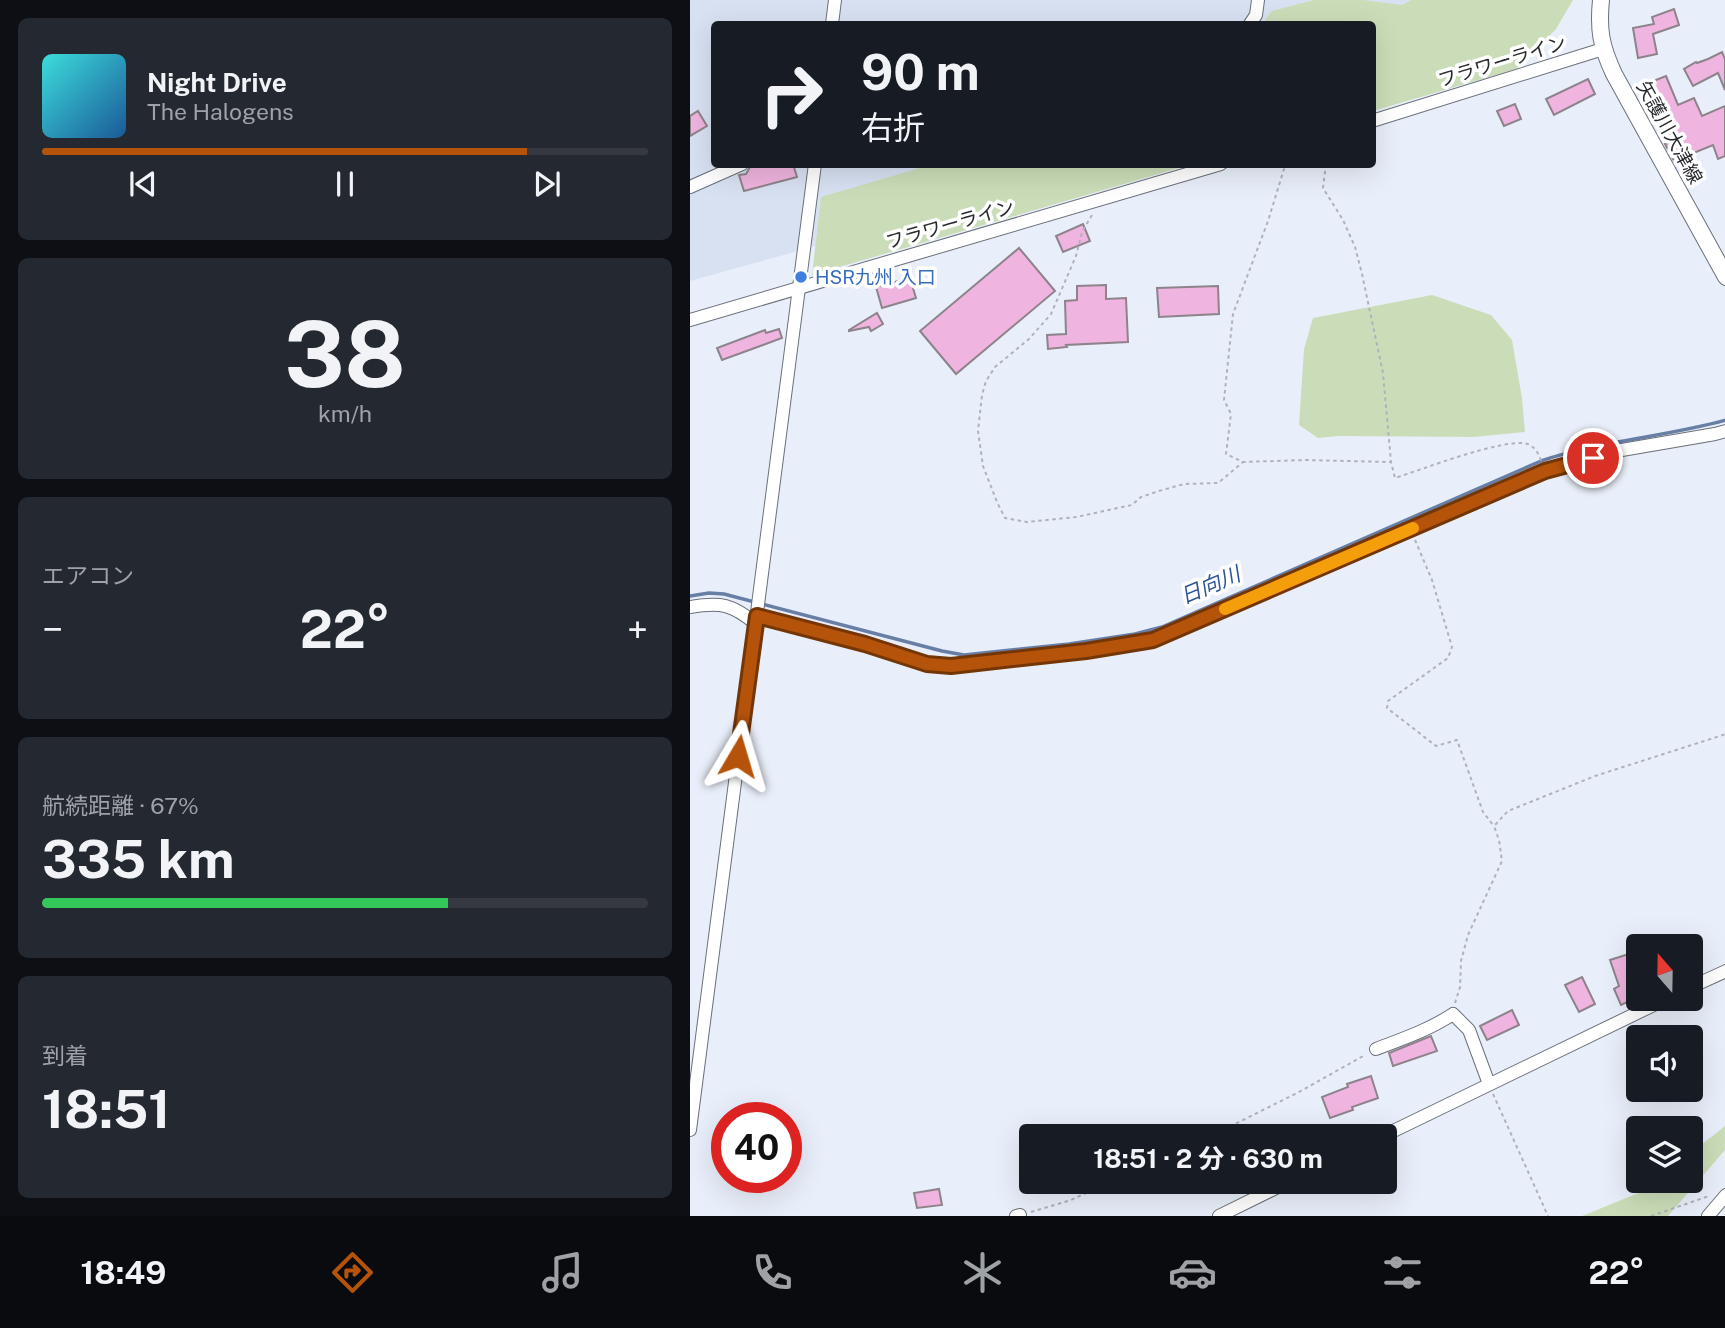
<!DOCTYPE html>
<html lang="ja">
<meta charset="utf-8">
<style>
:root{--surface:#171b24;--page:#242831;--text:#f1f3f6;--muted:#9ea1a6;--line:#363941;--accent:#b45309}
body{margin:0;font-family:"Public Sans","Noto Sans JP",sans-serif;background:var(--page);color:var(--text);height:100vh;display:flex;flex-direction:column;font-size:26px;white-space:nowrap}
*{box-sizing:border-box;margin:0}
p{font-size:23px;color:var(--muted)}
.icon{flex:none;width:38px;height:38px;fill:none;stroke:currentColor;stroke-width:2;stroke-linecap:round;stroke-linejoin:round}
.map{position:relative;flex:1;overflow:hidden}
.details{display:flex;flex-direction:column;gap:18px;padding:18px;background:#0d0f14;width:690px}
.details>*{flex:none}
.banner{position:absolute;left:21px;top:21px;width:665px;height:147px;border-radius:7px;box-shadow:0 7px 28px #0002;background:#171b24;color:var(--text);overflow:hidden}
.needle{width:46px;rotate:340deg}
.controls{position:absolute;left:936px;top:934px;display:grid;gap:14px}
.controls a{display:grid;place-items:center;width:77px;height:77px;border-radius:7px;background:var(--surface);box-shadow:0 7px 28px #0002;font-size:35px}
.speed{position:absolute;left:21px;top:1102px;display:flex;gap:14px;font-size:35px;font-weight:700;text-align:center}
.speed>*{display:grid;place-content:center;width:91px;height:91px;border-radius:50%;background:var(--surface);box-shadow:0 7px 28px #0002;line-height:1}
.speed .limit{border:10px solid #d22;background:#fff;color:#111}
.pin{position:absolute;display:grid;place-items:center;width:60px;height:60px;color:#fff;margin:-30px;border:4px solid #fff;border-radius:50%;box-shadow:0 2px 7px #0007}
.me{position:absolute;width:77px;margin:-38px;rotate:7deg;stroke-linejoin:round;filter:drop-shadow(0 0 5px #0008)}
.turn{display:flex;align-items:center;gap:24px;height:147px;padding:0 35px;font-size:32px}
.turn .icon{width:91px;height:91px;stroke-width:2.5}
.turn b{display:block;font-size:49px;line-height:60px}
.big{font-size:52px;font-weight:700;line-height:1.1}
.details .tile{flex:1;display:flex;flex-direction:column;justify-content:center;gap:10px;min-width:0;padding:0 24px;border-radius:10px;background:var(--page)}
.details .dial{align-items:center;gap:0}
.dial b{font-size:91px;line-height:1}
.song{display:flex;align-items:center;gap:21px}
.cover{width:84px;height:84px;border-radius:10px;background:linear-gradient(135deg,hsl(180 70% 55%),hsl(210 70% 35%))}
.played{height:7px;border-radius:4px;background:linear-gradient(90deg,var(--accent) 80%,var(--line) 80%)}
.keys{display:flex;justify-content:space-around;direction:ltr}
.heat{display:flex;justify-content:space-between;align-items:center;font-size:38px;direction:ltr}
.charge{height:10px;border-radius:5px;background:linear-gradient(90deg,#34c759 67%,var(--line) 0)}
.trip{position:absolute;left:329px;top:1124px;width:378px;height:70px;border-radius:7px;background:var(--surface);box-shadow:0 7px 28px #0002;font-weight:700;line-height:70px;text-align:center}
.tab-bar{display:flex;height:112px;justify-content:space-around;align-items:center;background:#090b0e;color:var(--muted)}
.tab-bar .icon{width:49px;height:49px}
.tab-bar .active{color:var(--accent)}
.tab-bar b{font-size:32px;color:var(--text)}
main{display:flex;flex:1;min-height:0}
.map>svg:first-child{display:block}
</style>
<main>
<section class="details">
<div class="tile">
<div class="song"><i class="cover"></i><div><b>Night Drive</b><p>The Halogens</p></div></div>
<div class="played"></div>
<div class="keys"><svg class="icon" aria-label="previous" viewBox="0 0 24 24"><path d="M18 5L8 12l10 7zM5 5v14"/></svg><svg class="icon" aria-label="pause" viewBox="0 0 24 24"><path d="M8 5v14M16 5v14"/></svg><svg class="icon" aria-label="next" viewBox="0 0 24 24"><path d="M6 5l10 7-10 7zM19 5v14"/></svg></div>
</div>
<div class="tile dial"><b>38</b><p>km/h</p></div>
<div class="tile"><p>エアコン</p>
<div class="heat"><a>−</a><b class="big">22°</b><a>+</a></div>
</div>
<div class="tile"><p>航続距離 · 67%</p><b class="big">335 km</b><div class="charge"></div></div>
<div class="tile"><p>到着</p><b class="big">18:51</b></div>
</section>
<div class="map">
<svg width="1036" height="1216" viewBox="0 0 1036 1216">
<rect width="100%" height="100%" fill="#e9effa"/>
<path fill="#d8e1f2" d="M0 0H844L682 24H24V164L418 165 0 281Z"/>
<g fill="#cbddb8">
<path d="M624 0H673L712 5 721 0H883L866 29 826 69 683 111 682 24H572L582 11Z"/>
<path d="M240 165V164L499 165 122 275 131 197Z"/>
<path d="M742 295 801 315 822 340 832 398 835 432 784 437 649 436 628 438 609 425 614 349 623 318Z"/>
<path d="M1035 1126V1150L978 1216H892L951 1192 965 1181H1001V1153Z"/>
</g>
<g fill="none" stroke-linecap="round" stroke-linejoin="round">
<path stroke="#677ea5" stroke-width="3.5" d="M0 596 19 593 34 594 252 651 274 655 379 644 445 634 472 627 851 461C909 441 975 437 1036 420"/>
</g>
<g fill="#efb4df" stroke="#8d838a" stroke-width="2">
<path d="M984 9 989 25 963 34 967 54 948 58 943 28 964 24 962 17Z"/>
<path d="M1032 52 1035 59V90L1028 73 1003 86 994 69 1006 62 1007 63 1018 59Z"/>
<path d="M976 76 988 105 1004 98 1012 116 1035 106V156L1028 159 1023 145 984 161 975 144 980 142 967 113 970 112 958 83Z"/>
<path d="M898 79 905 94 864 115 856 99Z"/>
<path d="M825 104 831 119 814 126 807 111Z"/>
<path d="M8 111 17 126 0 136V116Z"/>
<path d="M63 164H103L107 177 54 191 49 175 56 174 61 165Z"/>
<path d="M393 224 400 241 373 252 366 236Z"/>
<path d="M329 248 365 291 266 374 230 331Z"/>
<path d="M220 278 226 298 192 308 186 287Z"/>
<path d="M416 285V299L436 298 438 342 376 345 377 347 358 349 357 335 376 334 375 301 387 300V286Z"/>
<path d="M528 286 529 314 469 317 467 288Z"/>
<path d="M187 313 193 324 181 331 179 327 159 331V330Z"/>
<path d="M89 329 92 338 32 360 27 348 75 330 76 333Z"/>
<path d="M948 951V973L941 976 948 992V997L931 1005 924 989 929 986 920 960Z"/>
<path d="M892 977 905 1004 889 1012 875 985Z"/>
<path d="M822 1010 829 1025 797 1040 790 1026Z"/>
<path d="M741 1036 747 1051 703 1066 699 1053Z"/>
<path d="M681 1076 688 1098 662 1107 663 1110 640 1118 632 1097 658 1087 657 1084Z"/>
<path d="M249 1189 252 1205 227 1208 224 1193Z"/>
</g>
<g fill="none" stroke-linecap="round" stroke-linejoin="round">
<defs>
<g id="minor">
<path d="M142 24 145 0"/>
<path d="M560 24 566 15 568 0"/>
<path d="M682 121 913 49"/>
<path d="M0 187 52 164"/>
<path d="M0 320 531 164"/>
<path d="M0 607C31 602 42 604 66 624"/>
<path d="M67 616 175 644 237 664 261 666 396 651 463 640 855 471 926 451 1025 434 1036 431"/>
<path d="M1001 987 1036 971"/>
<path d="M686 1049C712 1039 739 1030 763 1014L779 1030 799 1084"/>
<path d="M0 1130 125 164"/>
<path d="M693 1136 976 999"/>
<path d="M326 1216 330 1215"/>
<path d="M529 1216 600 1181"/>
<path d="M1018 1216 1036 1195"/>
</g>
<path id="major" d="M911 0C908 30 911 46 924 74L1036 277"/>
</defs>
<use href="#minor" stroke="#6a7079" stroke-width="14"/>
<use href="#major" stroke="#6a7079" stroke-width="18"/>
<g stroke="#aeb2bb" stroke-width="2" stroke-dasharray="3.5 3.5" stroke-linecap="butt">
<path d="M600 164 594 169 578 221 543 314 534 400 541 414 536 454 553 462 616 460 700 462"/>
<path d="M636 164 633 188 653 220 665 247 672 274 693 373 701 462 705 478C731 470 815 437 838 444 845 447 849 454 851 461"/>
<path d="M402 215 392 232 386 256 361 314 339 339 305 367 296 381 292 395 288 431 293 466 307 502 315 518 337 522 386 517 442 505 451 497 469 491 494 484 528 483 553 462"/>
<path d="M725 540 742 580 762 647 758 658 698 701 697 708 746 746 767 740 793 812 803 825"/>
<path d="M765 1003 770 987 771 961 778 935 812 861 809 840 804 826 818 811 905 776 1036 734"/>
<path d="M803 1094 858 1216"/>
<path d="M521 1136 609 1092 675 1055"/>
<path d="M341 1212 381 1200 422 1181"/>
<path d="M961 1216 1019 1196"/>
</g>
<use href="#minor" stroke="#fff" stroke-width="12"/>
<use href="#major" stroke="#fff" stroke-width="16"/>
</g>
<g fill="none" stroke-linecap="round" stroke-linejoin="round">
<defs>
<path id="route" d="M48 756 67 616 175 644 237 664 261 666 396 651 463 640 855 471 903 458"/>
</defs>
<use href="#route" stroke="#753606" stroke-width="18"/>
<use href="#route" stroke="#b45309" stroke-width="12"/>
<path stroke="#f59e0b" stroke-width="12" d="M535 609 723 528"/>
</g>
<circle fill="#3f7fe0" stroke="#fff" stroke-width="2.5" cx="111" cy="277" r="7"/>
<g text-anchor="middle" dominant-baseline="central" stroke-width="7" stroke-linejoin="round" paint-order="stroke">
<g font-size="19" fill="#27292d" stroke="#fff">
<text transform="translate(812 61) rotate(-17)">フラワーライン</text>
<text transform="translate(980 132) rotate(61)">矢護川大津線</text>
<text transform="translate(260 224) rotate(-16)">フラワーライン</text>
</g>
<g font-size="19" fill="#366cbe" stroke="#fff" text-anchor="start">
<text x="125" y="277">HSR九州 入口</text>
</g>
<g font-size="21" font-style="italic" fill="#2e5497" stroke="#fff">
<text transform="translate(520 585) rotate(-23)">日向川</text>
</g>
</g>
</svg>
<div class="controls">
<a><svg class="needle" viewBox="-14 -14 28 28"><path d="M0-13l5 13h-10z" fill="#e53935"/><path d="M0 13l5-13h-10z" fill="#9ea1a6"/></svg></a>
<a><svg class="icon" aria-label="sound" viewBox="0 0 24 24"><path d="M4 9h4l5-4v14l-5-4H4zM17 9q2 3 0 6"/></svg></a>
<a><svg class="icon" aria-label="layers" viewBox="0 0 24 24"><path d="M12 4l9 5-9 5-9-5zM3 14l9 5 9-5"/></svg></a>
</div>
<div class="speed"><div class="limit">40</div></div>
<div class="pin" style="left:903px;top:458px;background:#d93025"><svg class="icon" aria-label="arrive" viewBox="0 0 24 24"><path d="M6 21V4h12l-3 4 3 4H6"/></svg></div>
<svg class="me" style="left:48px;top:756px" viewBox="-20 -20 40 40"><path d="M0-17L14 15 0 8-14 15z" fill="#b45309" stroke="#fff" stroke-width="4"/></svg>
<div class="trip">18:51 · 2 分 · 630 m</div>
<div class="banner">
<div class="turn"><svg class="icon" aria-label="right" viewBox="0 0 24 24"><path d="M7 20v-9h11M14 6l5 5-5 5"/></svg><div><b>90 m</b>右折</div></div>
</div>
</div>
</main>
<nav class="tab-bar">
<b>18:49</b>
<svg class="icon active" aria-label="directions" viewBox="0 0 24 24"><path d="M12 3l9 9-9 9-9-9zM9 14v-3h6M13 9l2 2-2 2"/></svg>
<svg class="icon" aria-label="music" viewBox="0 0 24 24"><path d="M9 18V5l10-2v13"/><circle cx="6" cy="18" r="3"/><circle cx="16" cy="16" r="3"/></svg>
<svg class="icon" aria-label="phone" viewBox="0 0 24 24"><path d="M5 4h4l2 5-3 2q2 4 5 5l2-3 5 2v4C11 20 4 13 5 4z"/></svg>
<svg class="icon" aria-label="climate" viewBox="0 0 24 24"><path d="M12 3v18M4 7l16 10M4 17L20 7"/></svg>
<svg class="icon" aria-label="car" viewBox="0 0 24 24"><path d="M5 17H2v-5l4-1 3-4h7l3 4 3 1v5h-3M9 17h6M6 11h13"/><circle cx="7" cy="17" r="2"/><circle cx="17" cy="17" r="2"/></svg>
<svg class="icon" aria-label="filters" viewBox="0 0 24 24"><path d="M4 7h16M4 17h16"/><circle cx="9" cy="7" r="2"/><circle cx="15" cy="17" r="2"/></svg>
<b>22°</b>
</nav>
